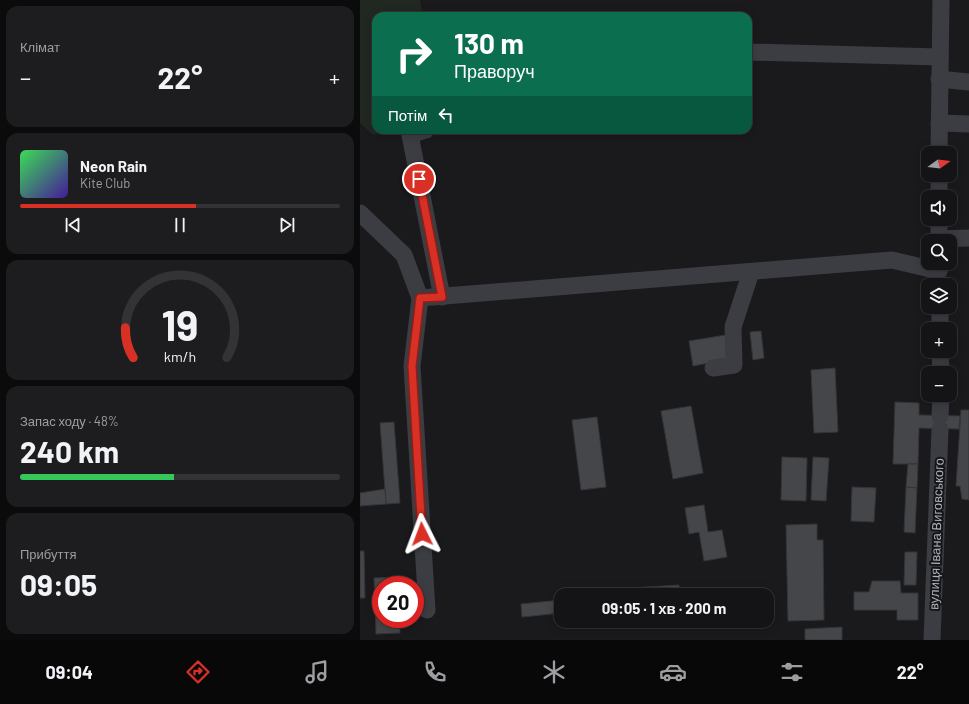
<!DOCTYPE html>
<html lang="uk">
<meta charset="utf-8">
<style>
:root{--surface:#141416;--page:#1d1d1f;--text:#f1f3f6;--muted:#9d9ea1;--line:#333335;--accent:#d93025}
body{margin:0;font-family:Barlow,sans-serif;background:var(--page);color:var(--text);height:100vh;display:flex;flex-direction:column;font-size:15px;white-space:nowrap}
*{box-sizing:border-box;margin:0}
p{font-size:13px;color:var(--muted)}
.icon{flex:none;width:22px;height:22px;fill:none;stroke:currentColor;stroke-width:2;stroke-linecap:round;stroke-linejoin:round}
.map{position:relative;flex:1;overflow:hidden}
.details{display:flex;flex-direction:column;gap:6px;padding:6px;background:#0b0b0c;width:360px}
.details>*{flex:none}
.guide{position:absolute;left:12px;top:12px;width:380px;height:122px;border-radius:12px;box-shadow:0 2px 10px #0003,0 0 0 1px var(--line);background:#0b6e4f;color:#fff;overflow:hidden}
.needle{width:26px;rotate:75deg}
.controls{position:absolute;left:561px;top:146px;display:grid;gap:8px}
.controls a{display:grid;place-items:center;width:36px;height:36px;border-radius:8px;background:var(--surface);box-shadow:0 2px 10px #0003,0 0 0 1px var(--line);font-size:20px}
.speed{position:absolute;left:12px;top:576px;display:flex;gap:8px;font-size:20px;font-weight:700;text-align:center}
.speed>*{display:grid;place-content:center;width:52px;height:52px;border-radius:50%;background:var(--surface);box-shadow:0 2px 10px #0003,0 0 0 1px var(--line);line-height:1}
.speed .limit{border:6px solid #d22;background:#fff;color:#111}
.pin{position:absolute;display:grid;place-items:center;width:34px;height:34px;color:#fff;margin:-17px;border:2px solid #fff;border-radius:50%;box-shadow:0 1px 4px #0007}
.me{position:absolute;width:44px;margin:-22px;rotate:357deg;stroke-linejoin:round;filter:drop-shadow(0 0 3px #0008)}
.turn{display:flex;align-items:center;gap:14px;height:84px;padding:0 16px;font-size:18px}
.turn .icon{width:52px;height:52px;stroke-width:2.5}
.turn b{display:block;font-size:28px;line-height:34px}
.then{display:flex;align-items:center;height:38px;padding:0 16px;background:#0003;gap:8px;font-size:15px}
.big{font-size:30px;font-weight:700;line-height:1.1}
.details .widget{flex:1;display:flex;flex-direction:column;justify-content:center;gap:6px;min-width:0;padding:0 14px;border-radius:12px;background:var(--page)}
.details .dial{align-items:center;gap:0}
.dial svg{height:104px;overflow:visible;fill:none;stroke:var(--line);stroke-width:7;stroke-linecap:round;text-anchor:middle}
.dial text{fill:var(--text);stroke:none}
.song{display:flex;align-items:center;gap:12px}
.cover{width:48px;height:48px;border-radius:6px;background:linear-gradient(135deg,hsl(130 70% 55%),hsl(260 70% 35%))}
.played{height:4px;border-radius:2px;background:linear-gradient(90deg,var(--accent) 55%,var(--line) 55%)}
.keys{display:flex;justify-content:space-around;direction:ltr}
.heat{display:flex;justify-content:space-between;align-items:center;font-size:22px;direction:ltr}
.charge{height:6px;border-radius:3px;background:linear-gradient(90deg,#34c759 48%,var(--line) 0)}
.trip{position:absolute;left:194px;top:588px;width:220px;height:40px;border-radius:12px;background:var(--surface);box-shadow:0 2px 10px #0003,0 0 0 1px var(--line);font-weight:700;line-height:40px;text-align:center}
.menu{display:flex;height:64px;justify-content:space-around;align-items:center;background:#080809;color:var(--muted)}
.menu .icon{width:28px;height:28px}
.menu .active{color:var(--accent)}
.menu b{font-size:18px;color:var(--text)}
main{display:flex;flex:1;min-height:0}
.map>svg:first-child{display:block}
</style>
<main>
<section class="details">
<div class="widget"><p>Клімат</p>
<div class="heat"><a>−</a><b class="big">22°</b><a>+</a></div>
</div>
<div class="widget">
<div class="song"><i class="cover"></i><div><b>Neon Rain</b><p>Kite Club</p></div></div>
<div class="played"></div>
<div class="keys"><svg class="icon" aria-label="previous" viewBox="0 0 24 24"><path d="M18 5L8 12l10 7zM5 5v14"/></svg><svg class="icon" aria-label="pause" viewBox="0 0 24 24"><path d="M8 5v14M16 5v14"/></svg><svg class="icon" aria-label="next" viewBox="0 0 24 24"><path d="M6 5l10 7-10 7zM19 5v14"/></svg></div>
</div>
<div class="widget dial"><svg viewBox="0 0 100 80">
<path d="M14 69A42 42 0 1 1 86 69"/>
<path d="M14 69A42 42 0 0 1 8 46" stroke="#d93025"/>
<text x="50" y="56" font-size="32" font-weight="700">19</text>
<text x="50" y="72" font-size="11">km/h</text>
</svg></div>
<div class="widget"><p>Запас ходу · 48%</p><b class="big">240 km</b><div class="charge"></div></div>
<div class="widget"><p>Прибуття</p><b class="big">09:05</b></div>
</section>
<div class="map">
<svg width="609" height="640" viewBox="0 0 609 640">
<rect width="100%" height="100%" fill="#1a1a1d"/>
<path fill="#202821" d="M0 0H60L63 16H16V130H32L13 135 0 123Z"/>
<g fill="#44464a" stroke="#343539">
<path d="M401 331 404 358 393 360 390 332Z"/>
<path d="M366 335 370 359 333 366 329 341Z"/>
<path d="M475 368 478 432 454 433 451 370Z"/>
<path d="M535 402 559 403V415L600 416 599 429 559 428 558 464H533Z"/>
<path d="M331 406 343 473 313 479 301 411Z"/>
<path d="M601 410H609V500L602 499 600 486H596Z"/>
<path d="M237 417 246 487 221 490 212 420Z"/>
<path d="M34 422 40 503 26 504 20 423Z"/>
<path d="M422 457 447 458 446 501 421 500Z"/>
<path d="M453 457 469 458 466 501 451 500Z"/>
<path d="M548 464H558L557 488 546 487Z"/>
<path d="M492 487 516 488 514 522 491 521Z"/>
<path d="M546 487 557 488 555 533 544 532Z"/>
<path d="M25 489 26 504 0 506V493Z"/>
<path d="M344 505 348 532 362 530 367 557 344 561 339 532 329 534 325 508Z"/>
<path d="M457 524V540H463L464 620 428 621 426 525Z"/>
<path d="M0 551H4L5 598H0Z"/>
<path d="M545 552H557L556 585H544Z"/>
<path d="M39 577V585H21V619H40V633L16 634 14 578Z"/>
<path d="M512 581H540L541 593H558V620H537V610H494V592H509Z"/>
<path d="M319 585 320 595H254V589Z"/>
<path d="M201 600V613L162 617 161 604Z"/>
<path d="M482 627V640H445V629Z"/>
</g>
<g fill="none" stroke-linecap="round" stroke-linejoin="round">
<g stroke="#3b3d42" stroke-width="17">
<path d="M388 52 580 57"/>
<path d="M579 79 609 82"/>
<path d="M579 123 609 124"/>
<path d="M66 130 50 135 82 297"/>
<path d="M579 153 581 0"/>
<path d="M579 197V175"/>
<path d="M0 213 44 255 60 298 52 366 67 610"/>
<path d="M579 219V241"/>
<path d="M579 239 609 238"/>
<path d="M60 298 532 260 579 271"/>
<path d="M580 307V329"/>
<path d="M580 351 581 373"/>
<path d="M353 368 374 365 373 327 391 272"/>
<path d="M580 416 581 395"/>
<path d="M572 640 580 429"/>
</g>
</g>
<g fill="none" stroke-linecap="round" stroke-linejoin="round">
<defs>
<path id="route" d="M59 179 82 297 60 298 52 366 62 534"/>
</defs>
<use href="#route" stroke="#8d1f18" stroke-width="10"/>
<use href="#route" stroke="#d93025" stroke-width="7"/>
</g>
<g text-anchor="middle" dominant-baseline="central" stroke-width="4" stroke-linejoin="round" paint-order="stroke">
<g font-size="13" fill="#adb2bd" stroke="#151518">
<text transform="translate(576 534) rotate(-88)">вулиця Івана Виговського</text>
</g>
</g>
</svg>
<div class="controls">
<a><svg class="needle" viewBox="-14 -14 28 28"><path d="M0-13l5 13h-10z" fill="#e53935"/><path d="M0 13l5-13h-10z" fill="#9d9ea1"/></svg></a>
<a><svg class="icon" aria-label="sound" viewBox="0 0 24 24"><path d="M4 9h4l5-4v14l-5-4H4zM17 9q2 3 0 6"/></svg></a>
<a><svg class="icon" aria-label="search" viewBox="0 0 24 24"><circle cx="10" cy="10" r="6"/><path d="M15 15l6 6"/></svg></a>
<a><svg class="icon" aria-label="layers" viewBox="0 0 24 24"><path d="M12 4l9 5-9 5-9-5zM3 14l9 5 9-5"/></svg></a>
<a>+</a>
<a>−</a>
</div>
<div class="speed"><div class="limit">20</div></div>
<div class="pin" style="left:59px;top:179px;background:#d93025"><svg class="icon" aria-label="arrive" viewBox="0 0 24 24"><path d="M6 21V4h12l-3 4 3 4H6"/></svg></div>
<svg class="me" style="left:62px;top:534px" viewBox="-20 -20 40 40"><path d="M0-17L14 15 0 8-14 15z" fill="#d93025" stroke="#fff" stroke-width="4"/></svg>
<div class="trip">09:05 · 1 хв · 200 m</div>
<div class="guide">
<div class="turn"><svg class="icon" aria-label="right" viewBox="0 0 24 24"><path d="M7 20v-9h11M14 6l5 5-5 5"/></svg><div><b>130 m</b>Праворуч</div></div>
<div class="then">Потім<svg class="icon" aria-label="left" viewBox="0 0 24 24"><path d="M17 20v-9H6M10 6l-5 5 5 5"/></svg></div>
</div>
</div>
</main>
<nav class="menu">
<b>09:04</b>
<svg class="icon active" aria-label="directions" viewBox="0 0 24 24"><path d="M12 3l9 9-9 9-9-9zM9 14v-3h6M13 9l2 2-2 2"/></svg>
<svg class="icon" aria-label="music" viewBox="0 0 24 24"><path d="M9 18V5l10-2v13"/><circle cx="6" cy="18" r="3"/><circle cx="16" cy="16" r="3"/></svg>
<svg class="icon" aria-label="phone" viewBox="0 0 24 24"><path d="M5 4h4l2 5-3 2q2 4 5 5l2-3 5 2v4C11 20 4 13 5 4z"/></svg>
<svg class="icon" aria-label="climate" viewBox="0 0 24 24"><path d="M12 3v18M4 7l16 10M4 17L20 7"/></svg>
<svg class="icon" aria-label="car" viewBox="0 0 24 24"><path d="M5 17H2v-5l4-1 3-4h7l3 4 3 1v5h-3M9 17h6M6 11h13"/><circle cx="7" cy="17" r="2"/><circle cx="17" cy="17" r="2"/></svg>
<svg class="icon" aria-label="filters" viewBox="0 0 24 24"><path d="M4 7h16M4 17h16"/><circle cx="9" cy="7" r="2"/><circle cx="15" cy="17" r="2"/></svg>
<b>22°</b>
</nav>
